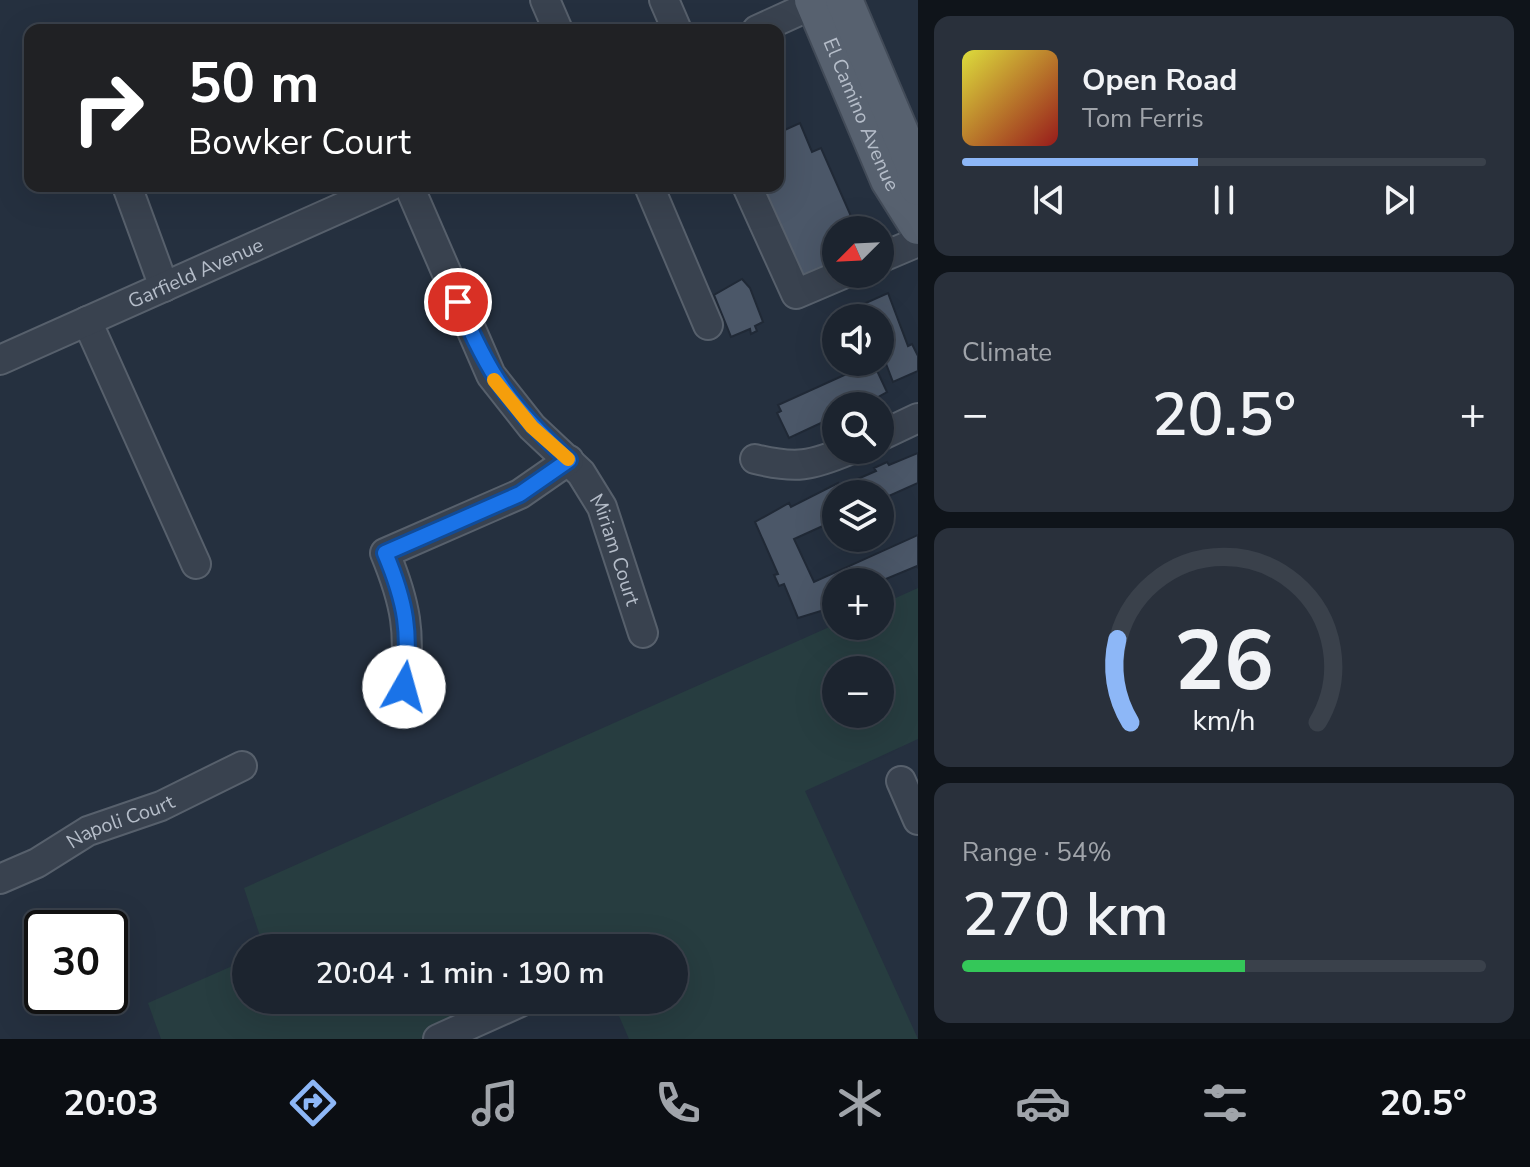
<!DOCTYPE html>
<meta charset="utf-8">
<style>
:root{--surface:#1c242f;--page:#29303b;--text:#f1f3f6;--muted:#a0a4aa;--line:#3a414b;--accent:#8db7f7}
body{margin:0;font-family:"Nunito Sans",sans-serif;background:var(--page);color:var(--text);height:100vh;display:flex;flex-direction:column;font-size:30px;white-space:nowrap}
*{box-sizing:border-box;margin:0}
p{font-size:26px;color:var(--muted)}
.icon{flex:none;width:44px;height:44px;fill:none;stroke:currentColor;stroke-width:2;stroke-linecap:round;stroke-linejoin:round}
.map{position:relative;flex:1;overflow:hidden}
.panel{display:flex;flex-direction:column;gap:16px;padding:16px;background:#0f141a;width:612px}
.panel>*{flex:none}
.banner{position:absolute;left:24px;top:24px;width:760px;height:168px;border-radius:16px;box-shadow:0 8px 32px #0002,0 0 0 2px var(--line);background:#202124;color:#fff;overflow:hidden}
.needle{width:52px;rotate:246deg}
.tools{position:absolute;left:822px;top:216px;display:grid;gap:16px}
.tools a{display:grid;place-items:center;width:72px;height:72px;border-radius:50%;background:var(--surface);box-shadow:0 8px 32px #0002,0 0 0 2px var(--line);font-size:40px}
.speed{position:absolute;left:24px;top:910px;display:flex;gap:16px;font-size:40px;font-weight:700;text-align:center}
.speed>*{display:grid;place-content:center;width:104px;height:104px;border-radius:50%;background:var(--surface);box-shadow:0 8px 32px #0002,0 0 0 2px var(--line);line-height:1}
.speed .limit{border:4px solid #111;border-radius:12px;background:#fff;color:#111}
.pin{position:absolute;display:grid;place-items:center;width:68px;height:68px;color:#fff;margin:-34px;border:4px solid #fff;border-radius:50%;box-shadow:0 2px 8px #0007}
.me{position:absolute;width:88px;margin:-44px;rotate:7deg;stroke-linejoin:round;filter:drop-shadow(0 0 6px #0008)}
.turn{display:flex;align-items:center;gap:28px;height:168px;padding:0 32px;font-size:36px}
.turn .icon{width:104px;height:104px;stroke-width:2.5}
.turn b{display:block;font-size:56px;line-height:68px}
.big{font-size:60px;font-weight:600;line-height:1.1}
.panel .widget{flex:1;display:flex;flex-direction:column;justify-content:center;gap:12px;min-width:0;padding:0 28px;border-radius:16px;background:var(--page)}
.panel .dial{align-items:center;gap:0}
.dial svg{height:208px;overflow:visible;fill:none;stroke:var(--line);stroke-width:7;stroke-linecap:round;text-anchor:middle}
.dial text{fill:var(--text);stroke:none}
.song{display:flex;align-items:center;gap:24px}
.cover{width:96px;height:96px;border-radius:12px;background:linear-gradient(135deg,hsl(60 70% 55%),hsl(0 70% 35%))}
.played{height:8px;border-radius:4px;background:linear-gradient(90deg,var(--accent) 45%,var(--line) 45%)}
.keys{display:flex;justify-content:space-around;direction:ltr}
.heat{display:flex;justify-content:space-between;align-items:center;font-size:44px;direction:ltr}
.charge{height:12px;border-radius:6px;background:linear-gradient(90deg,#34c759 54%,var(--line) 0)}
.trip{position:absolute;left:232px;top:934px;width:456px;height:80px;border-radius:40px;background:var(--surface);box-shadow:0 8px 32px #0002,0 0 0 2px var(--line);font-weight:600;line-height:80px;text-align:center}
.tabs{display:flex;height:128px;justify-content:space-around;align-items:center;background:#0b0e13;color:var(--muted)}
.tabs .icon{width:56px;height:56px}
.tabs .selected{color:var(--accent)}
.tabs b{font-size:36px;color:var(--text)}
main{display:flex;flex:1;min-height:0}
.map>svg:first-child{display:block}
</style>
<main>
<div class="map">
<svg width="918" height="1039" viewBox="0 0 918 1039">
<rect width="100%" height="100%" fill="#25303f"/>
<g fill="#273d40" fill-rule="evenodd">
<path d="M918 588V739L805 791 918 1039H629L612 1000H674V948H264L244 888 836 624 880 626V605ZM836 670H880V714H836Z"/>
<path d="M246 960V1000H506L420 1039H161L148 1003Z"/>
</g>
<g fill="#4b5768" stroke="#202936" stroke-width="2">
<path d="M800 123 812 152 821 148 854 223 844 227 845 230H836V264L803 279 763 186H778V133Z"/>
<path d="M742 279 750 288 763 322 755 326 757 331 751 334 750 329 731 337 714 295Z"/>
<path d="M888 293 908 346 912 344 918 356V371L893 382 880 348V318H864L859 306Z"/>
<path d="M873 362 887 392 862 406H836V416L789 438 777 413 781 411 778 405Z"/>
<path d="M918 453V483L880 500V494H836V520L794 539 814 582 918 535V568L917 566 881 581 880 585V582H836L834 607 798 618 784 584 779 586 774 575 778 574 755 522 789 503 791 507 838 483 839 487 876 471 874 468 887 462 889 465Z"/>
</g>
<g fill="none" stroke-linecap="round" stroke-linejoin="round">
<defs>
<g id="minor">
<path d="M545 0 558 30"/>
<path d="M664 0 677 30"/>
<path d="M757 30 823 0"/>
<path d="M127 186 164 287"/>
<path id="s1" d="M409 186 491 375 532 427 581 473 602 507 643 633"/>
<path d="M649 186 708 325"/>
<path d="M747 186 796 294 843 274"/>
<path d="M880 258 918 242"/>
<path d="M87 321 196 564"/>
<path id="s2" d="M0 360 390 186"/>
<path d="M880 436 918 418"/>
<path d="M755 459C796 469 811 466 849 450"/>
<path d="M404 687C411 633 406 604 385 553L520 494 569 460"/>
<path d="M901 781 918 820"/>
<path id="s3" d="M0 879 37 863 88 831 161 806 242 766"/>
<path d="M438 1039 525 1000"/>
</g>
<g id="major">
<path id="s4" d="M813 0 889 180 918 226"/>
<path d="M844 0 914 165 918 187"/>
</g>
</defs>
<use href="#minor" stroke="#57606c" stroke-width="32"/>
<use href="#major" stroke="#424b58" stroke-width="40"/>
<use href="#minor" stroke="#39424f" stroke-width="28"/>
<use href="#major" stroke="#57616f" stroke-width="36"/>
</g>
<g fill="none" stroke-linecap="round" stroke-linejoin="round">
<defs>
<path id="route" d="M404 687C411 633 406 603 385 553L520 494 569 460C510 407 489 375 458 302"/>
</defs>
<use href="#route" stroke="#114b97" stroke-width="20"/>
<use href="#route" stroke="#1a73e8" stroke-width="14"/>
<path stroke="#f59e0b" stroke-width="14" d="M494 380 532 427 568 459"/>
</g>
<g text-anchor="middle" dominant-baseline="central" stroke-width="8" stroke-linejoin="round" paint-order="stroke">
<g font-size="20" fill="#b5bdc9" stroke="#1e2734">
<text stroke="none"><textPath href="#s4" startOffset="124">El Camino Avenue</textPath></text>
<text stroke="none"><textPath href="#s2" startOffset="214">Garfield Avenue</textPath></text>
<text stroke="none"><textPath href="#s1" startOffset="424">Miriam Court</textPath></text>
<text stroke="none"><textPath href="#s3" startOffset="134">Napoli Court</textPath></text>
</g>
</g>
</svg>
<div class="tools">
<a><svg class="needle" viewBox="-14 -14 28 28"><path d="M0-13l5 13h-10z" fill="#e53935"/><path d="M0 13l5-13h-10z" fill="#a0a4aa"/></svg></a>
<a><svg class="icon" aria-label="sound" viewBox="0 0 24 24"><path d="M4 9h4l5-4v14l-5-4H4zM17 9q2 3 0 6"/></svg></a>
<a><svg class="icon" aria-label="search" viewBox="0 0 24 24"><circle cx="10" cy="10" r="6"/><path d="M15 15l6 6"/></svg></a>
<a><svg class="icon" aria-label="layers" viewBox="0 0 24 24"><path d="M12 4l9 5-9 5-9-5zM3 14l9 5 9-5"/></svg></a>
<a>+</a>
<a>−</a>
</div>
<div class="speed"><div class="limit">30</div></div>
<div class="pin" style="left:458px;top:302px;background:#d93025"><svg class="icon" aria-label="arrive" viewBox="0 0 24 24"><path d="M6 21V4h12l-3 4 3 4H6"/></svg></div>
<svg class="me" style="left:404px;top:687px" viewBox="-20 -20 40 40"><circle r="19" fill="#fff"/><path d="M0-13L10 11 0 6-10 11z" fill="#1a73e8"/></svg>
<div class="trip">20:04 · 1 min · 190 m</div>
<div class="banner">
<div class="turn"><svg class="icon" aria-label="right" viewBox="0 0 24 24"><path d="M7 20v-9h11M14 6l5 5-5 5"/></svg><div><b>50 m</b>Bowker Court</div></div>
</div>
</div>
<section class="panel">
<div class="widget">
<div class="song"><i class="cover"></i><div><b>Open Road</b><p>Tom Ferris</p></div></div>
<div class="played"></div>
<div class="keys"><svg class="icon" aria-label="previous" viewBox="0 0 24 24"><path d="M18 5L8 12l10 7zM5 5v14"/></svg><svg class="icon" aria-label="pause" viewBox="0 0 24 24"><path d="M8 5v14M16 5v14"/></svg><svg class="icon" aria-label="next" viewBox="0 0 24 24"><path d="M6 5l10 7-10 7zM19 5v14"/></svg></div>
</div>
<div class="widget"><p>Climate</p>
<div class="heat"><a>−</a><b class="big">20.5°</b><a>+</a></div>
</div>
<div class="widget dial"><svg viewBox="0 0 100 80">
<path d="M14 69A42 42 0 1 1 86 69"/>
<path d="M14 69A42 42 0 0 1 9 37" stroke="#8db7f7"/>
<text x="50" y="56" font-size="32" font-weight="700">26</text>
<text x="50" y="72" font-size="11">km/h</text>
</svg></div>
<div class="widget"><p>Range · 54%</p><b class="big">270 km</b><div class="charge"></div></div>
</section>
</main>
<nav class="tabs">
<b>20:03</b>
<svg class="icon selected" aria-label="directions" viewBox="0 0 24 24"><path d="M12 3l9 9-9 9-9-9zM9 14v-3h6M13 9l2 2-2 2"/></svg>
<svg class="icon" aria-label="music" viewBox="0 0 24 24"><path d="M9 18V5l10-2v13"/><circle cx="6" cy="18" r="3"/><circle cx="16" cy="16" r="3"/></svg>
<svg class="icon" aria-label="phone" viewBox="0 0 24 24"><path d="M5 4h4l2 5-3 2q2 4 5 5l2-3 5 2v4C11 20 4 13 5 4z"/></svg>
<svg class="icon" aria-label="climate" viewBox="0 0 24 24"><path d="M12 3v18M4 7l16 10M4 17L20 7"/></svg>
<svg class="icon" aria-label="car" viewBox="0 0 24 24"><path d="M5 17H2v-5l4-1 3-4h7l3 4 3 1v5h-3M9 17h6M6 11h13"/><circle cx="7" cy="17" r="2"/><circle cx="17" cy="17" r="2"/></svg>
<svg class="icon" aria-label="filters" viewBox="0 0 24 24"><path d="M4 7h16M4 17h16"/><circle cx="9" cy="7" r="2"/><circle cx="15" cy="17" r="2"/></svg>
<b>20.5°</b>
</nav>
